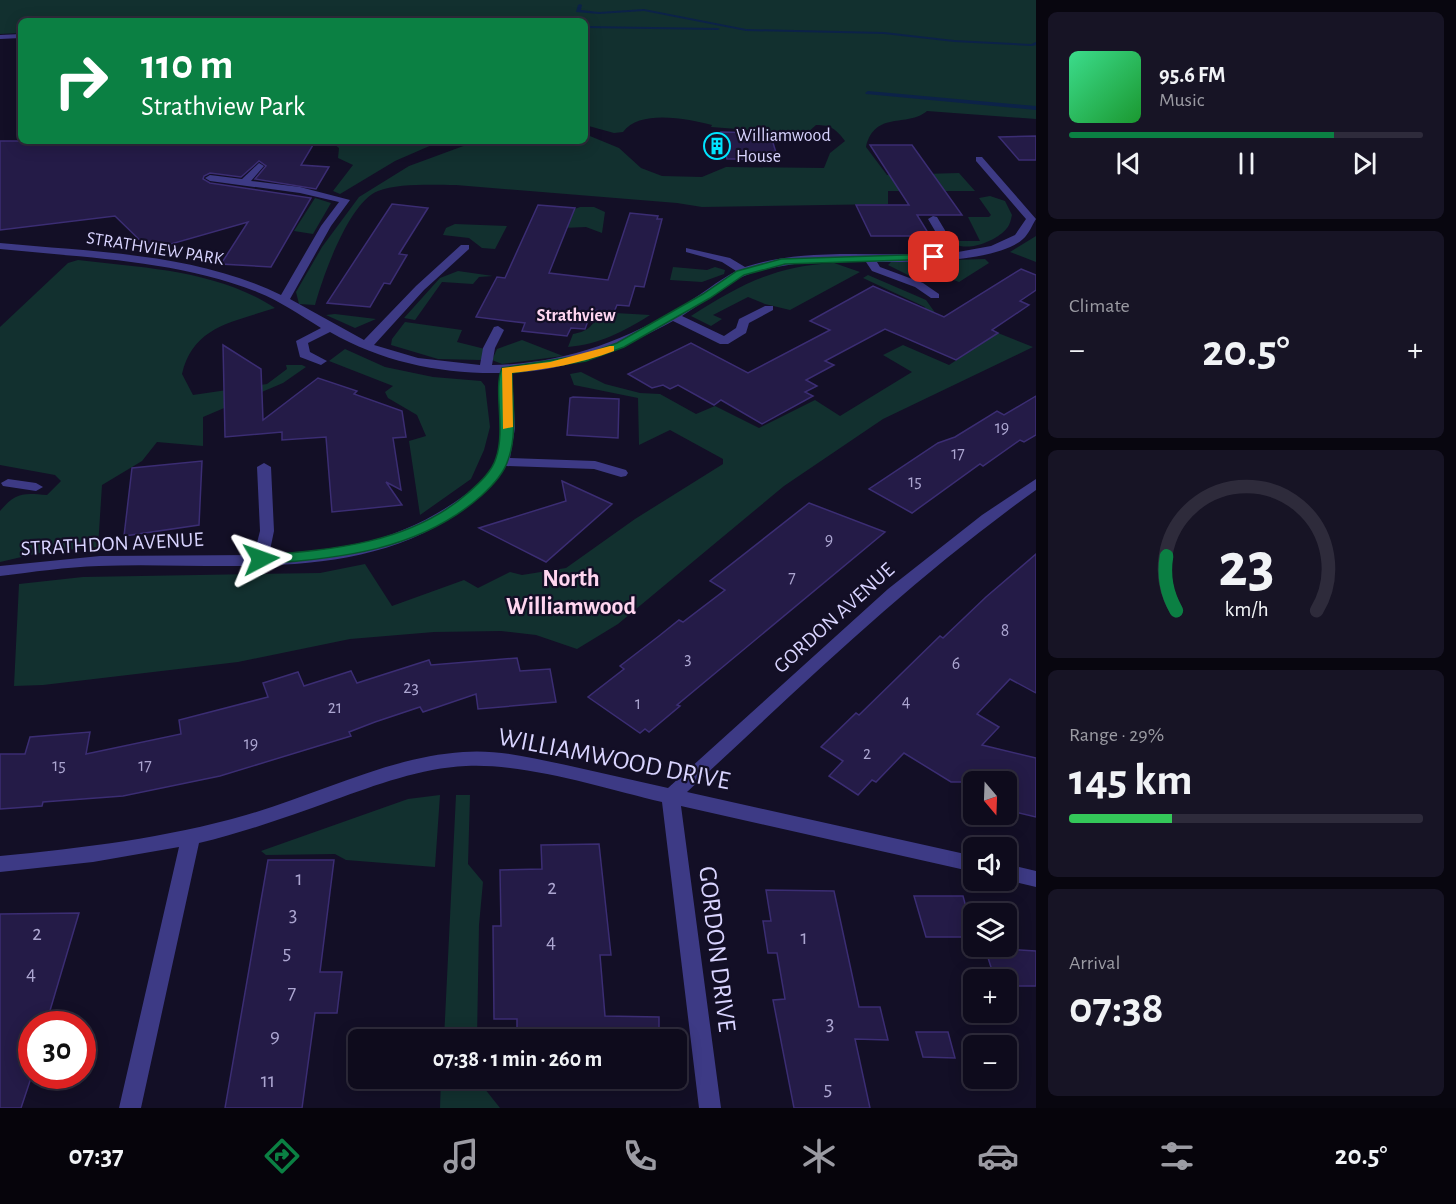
<!DOCTYPE html>
<meta charset="utf-8">
<style>
:root{--surface:#0e0b1c;--page:#171425;--text:#f1f3f6;--muted:#9b9ba3;--line:#2e2b3b;--accent:#0b8043}
body{margin:0;font-family:"Alegreya Sans",sans-serif;background:var(--page);color:var(--text);height:100vh;display:flex;flex-direction:column;font-size:22px;white-space:nowrap}
*{box-sizing:border-box;margin:0}
p{font-size:20px;color:var(--muted)}
.icon{flex:none;width:33px;height:33px;fill:none;stroke:currentColor;stroke-width:2;stroke-linecap:round;stroke-linejoin:round}
.map{position:relative;flex:1;overflow:hidden}
.sheet{display:flex;flex-direction:column;gap:12px;padding:12px;background:#08060f;width:420px}
.sheet>*{flex:none}
.top-card{position:absolute;left:18px;top:18px;width:570px;height:126px;border-radius:9px;box-shadow:0 3px 15px #0003,0 0 0 2px var(--line);background:#0b8043;color:#fff;overflow:hidden}
.needle{width:39px;rotate:161deg}
.tools{position:absolute;left:963px;top:771px;display:grid;gap:12px}
.tools a{display:grid;place-items:center;width:54px;height:54px;border-radius:9px;background:var(--surface);box-shadow:0 3px 15px #0003,0 0 0 2px var(--line);font-size:30px}
.speed{position:absolute;left:18px;top:1011px;display:flex;gap:12px;font-size:30px;font-weight:700;text-align:center}
.speed>*{display:grid;place-content:center;width:78px;height:78px;border-radius:50%;background:var(--surface);box-shadow:0 3px 15px #0003,0 0 0 2px var(--line);line-height:1}
.speed .limit{border:9px solid #d22;background:#fff;color:#111}
.pin{position:absolute;display:grid;place-items:center;width:51px;height:51px;color:#fff;margin:-26px;border-radius:12px;box-shadow:0 3px 9px #0006}
.me{position:absolute;width:66px;margin:-33px;rotate:86deg;stroke-linejoin:round;filter:drop-shadow(0 0 4px #0008)}
.turn{display:flex;align-items:center;gap:21px;height:126px;padding:0 24px;font-size:27px}
.turn .icon{width:78px;height:78px;stroke-width:2.5}
.turn b{display:block;font-size:42px;line-height:51px}
.big{font-size:45px;font-weight:700;line-height:1.1}
.sheet .tile{flex:1;display:flex;flex-direction:column;justify-content:center;gap:9px;min-width:0;padding:0 21px;border-radius:9px;background:var(--page)}
.sheet .dial{align-items:center;gap:0}
.dial svg{height:156px;overflow:visible;fill:none;stroke:var(--line);stroke-width:7;stroke-linecap:round;text-anchor:middle}
.dial text{fill:var(--text);stroke:none}
.song{display:flex;align-items:center;gap:18px}
.cover{width:72px;height:72px;border-radius:9px;background:linear-gradient(135deg,hsl(150 70% 55%),hsl(130 70% 35%))}
.played{height:6px;border-radius:3px;background:linear-gradient(90deg,var(--accent) 75%,var(--line) 75%)}
.keys{display:flex;justify-content:space-around;direction:ltr}
.heat{display:flex;justify-content:space-between;align-items:center;font-size:33px;direction:ltr}
.charge{height:9px;border-radius:4px;background:linear-gradient(90deg,#34c759 29%,var(--line) 0)}
.trip{position:absolute;left:348px;top:1029px;width:339px;height:60px;border-radius:9px;background:var(--surface);box-shadow:0 3px 15px #0003,0 0 0 2px var(--line);font-weight:700;line-height:60px;text-align:center}
.menu{display:flex;height:96px;justify-content:space-around;align-items:center;background:#06040b;color:var(--muted)}
.menu .icon{width:42px;height:42px}
.menu .current{color:var(--accent)}
.menu b{font-size:27px;color:var(--text)}
main{display:flex;flex:1;min-height:0}
.map>svg:first-child{display:block}
</style>
<main>
<div class="map">
<svg width="1036" height="1108" viewBox="0 0 1036 1108">
<rect width="100%" height="100%" fill="#130f26"/>
<g fill="#12302f">
<path d="M0 0H1036V119L927 111C907 128 875 110 866 147L887 175 959 173 975 191H888V204L702 207 677 203 456 185C434 185 398 183 378 191 349 202 323 276 315 305L299 304 296 292 322 247 359 197 409 166 477 141H585V134L619 148 641 168 662 176 702 177 726 167 824 168 830 153 845 141C836 129 831 125 816 125L806 134 711 127 712 125C688 119 640 109 623 132L614 133 585 125V21H21V33L0 34Z"/>
<path d="M330 141H441L395 161 340 194 333 191 353 165 338 158 339 148Z"/>
<path d="M990 196 1005 201 1012 215C1011 219 1010 225 1007 228 998 240 969 252 955 244V241H980L968 217H989L991 215 979 198Z"/>
<path d="M315 198 331 203 313 234 294 231Z"/>
<path d="M580 207H594L605 212 602 233 586 227 563 228 572 210Z"/>
<path d="M455 224 507 226 495 249 482 248 469 238 443 235 446 228Z"/>
<path d="M1036 236V262L1010 252Z"/>
<path d="M985 259 989 263 959 282 932 272 916 277 910 276 888 265 891 262Z"/>
<path d="M78 260C144 268 217 270 275 308 233 322 193 326 182 374L193 395 267 384 287 369 286 365H302L306 367 283 383 203 417V446L157 442 142 461 102 485 98 547 43 552 0 562V511C16 492 23 493 47 495L61 481 55 475 0 465V327L68 263Z"/>
<path d="M834 263 860 272 790 310 765 304 748 297 713 315 722 319 711 326 691 316C740 285 774 266 834 263Z"/>
<path d="M673 267 707 270 715 267 725 270 724 274 702 282 670 280Z"/>
<path d="M458 271 493 276 479 277 473 284 442 282 415 320 404 318 440 278Z"/>
<path d="M868 275 926 300 941 321 922 312 925 307 863 278Z"/>
<path d="M598 312 650 315C623 332 600 344 568 347L573 334C588 331 593 327 598 312Z"/>
<path d="M335 314 376 319 355 328 326 315Z"/>
<path d="M405 322 462 330 457 342 485 349 481 360 438 359 391 345 392 339Z"/>
<path d="M998 333 1033 347 883 419 784 486 618 624 577 649 536 635 501 631 434 632 350 639 238 662 43 685 14 686 19 584 83 577 320 573 365 564 392 606 464 580 478 588 510 572 522 575 566 568 635 519 723 464V459L670 430 639 445 638 398 574 385 570 374 581 372 605 384 640 393 660 394 696 414 715 406 759 428 815 400 840 416 912 372 883 355 903 345 949 365Z"/>
<path d="M522 340 563 356 502 364 492 360 497 349Z"/>
<path d="M345 349 385 367 433 377 481 381 485 386 490 427 484 450 471 479 420 515 409 441 426 436 417 415 388 398 385 392 393 386 329 361Z"/>
<path d="M440 795 435 867 346 860 335 854 266 855 261 851 408 799Z"/>
<path d="M456 795H470L468 864 483 882 479 925 477 1039H444Z"/>
<path d="M441 1079H477L500 1108H440Z"/>
</g>
<g fill="none" stroke-linecap="round" stroke-linejoin="round">
<g fill="#0c2248" fill-rule="evenodd">
<path d="M580 4 582 5 581 10 599 12 644 9 746 29 884 32 954 40 1031 44 1036 42V45L1032 46 954 42 884 34 746 31 644 11 599 14 576 12 578 5Z"/>
<path d="M585 26 718 28 720 29 718 30 585 28Z"/>
<path d="M868 91 1036 106V110L866 94 865 93Z"/>
</g>
</g>
<g fill="#241b47" stroke="#3b2d73" stroke-width="1.5">
<path d="M721 132 770 133 778 159H727Z"/>
<path d="M1036 136V160H1019L999 137Z"/>
<path d="M0 141H242L313 145 301 165 329 167 316 189 255 179 266 166 259 161 241 177 210 173 204 176 203 179 210 183 311 198 271 267 221 264 248 222 150 250 115 216 0 230Z"/>
<path d="M870 145H912L962 215H917L930 236H871L856 205H909Z"/>
<path d="M392 204 428 208 399 254 407 255 390 284 384 283 370 307 327 303Z"/>
<path d="M538 205 575 208 549 273 608 280 630 213 658 216 657 219H662L644 287 635 286 629 306 617 305 614 312 592 310 585 329 571 328 567 336 522 331 525 323 476 317 497 277 505 278Z"/>
<path d="M1021 269 1036 275V290L1020 301 1029 305 992 330 998 333 956 360 885 329 825 361 834 365 806 380 817 386 805 392 813 396 762 424 721 400 714 405 678 385 670 389 663 385 652 388 628 374 691 343 748 373 830 330 810 321 873 286 944 317Z"/>
<path d="M223 345 261 369 263 420 318 378 357 391 354 394 402 411 406 437 393 438 401 490 386 482 402 505 332 512 326 437 282 440V432L225 437Z"/>
<path d="M1036 396V435L1024 442 1020 440 983 466 980 464 912 513 869 489 938 443 955 437 997 411 1004 415Z"/>
<path d="M573 397 619 399 618 438 567 435 570 398Z"/>
<path d="M202 461 199 525 124 536 132 468Z"/>
<path d="M562 481 612 504 546 562 479 528 566 501Z"/>
<path d="M809 503 885 532 677 705 680 706 649 732 645 729 640 733 588 697 624 669 620 666 659 636 679 620 683 622 725 590 710 581Z"/>
<path d="M1036 554V693L1010 679 977 714 999 727 982 745 1036 758V817L1006 810V782H951L904 753 876 782 872 780 858 795 829 776 843 761 821 747 856 713 859 715 940 636 943 638 986 597Z"/>
<path d="M517 658 520 671 550 669 556 702 478 709 476 694 423 712 420 707 375 722 349 732 351 736 220 776 123 796 43 802 42 806 0 809V754H25L30 737 90 732 86 754 181 734 179 720 268 697 263 683 298 672 304 686 351 671 357 683 429 660 431 665Z"/>
<path d="M599 844 611 955H600L605 1016 659 1017V1040H517V1019H494L493 926H501L500 870 542 869 541 845Z"/>
<path d="M268 860H334L320 972H342L337 1013H315L302 1108H225Z"/>
<path d="M766 890 834 891 859 1007H880L888 1040 855 1039 870 1108H794L773 1000 785 999 777 953H768L763 921H771Z"/>
<path d="M914 896H963L974 937H926Z"/>
<path d="M79 913 46 1024H32V1075L21 1108H0V914Z"/>
<path d="M985 948 1036 951V986H1006V980H995Z"/>
<path d="M916 1032H948L955 1058 923 1057Z"/>
<path d="M546 1078H611L612 1086 547 1088Z"/>
</g>
<g fill="none" stroke-linecap="round" stroke-linejoin="round">
<g fill="#3d3a85" fill-rule="evenodd">
<path d="M21 34V38L0 39V35Z"/>
<path d="M976 157H982L1036 219C1032 225 1029 234 1023 239 997 263 912 262 877 262L880 267 923 283 939 294V298H931L915 287 872 271 866 262H806L759 270 737 279 682 316 724 336 736 328 739 319 765 306H773V310L749 323 746 333 728 344H720L673 321C624 348 570 370 512 373L515 428 510 458 595 461 626 470 628 473 626 476 621 477 594 469 506 466C493 486 477 500 458 513 355 585 217 561 99 566 66 567 33 572 0 576V566L100 556 254 555 260 531 257 467 264 463 271 467 274 531 269 555C338 552 398 541 455 502 471 491 489 477 496 459 506 432 500 401 500 373 441 374 382 362 330 332L308 343 310 352 327 361 321 365 300 357 296 341 321 328C300 315 280 301 257 292 176 260 86 258 0 249V243C93 252 195 253 281 295L321 226 339 202 300 193 210 181 205 178 210 175 242 179 259 163 264 166 251 181 300 187 350 200 331 226 290 299 364 340 416 286 461 245H469V249L424 290 374 345 418 358 480 365 483 348 494 327 498 326 504 330 495 348 492 365C561 364 623 342 682 306 701 295 717 281 736 271L722 262 686 252V248L730 258 745 267C810 246 881 258 948 253L928 219 933 216 937 217 958 252 991 246 1015 235 1026 219 976 161Z"/>
<path d="M8 479 36 483 43 487 36 491 3 486 1 483Z"/>
<path d="M1036 479V490C910 580 800 687 687 792L974 856V872L681 806 721 1108H699L662 802C603 788 526 763 466 766 421 768 376 785 334 800 290 816 245 832 199 843L141 1108H119L179 847 93 862 0 872V856C83 848 166 838 246 815 317 795 388 757 463 752 497 749 532 758 566 765 600 773 634 780 668 788L888 589 982 515Z"/>
<path d="M1006 864 1036 871V887L1006 880Z"/>
</g>
</g>
<path fill="#0b8043" stroke="#07532c" stroke-width="1.5" d="M934 254 937 255V259L785 264 744 275 710 298 624 347 586 361 512 373C512 400 518 433 508 460 504 473 491 487 481 496 420 550 339 559 261 564L255 559 261 555C333 550 411 543 468 493 478 484 492 472 496 458 506 430 493 389 502 368L584 355 617 343 703 294 737 271 781 259Z"/>
<path fill="#f59e0b" d="M610 346H614V351C580 364 547 369 512 373L513 427 503 429 502 368 550 362Z"/>
<defs>
<symbol id="building-ring" viewBox="-11 -11 22 22"><circle r="9.5" fill="#130f26" stroke="#00e5ff" stroke-width="1.5"/><path d="M-4-6H4V6H1V3H-1V6H-4ZM-2.5-4.3h1.7v1.8h-1.7ZM.8-4.3h1.7v1.8H.8ZM-2.5-1h1.7V.8h-1.7ZM.8-1h1.7V.8H.8Z" fill="#00e5ff"/></symbol>
</defs>
<g fill-rule="evenodd">
<use href="#building-ring" x="702" y="131" width="30" height="30"/>
</g>
<g text-anchor="middle" dominant-baseline="central" stroke-width="4.5" stroke-linejoin="round" paint-order="stroke">
<g font-size="18" fill="#d9d4ff" stroke="#130f26" text-anchor="start">
<text x="736" y="136">Williamwood<tspan x="736" dy="21">House</tspan></text>
</g>
<g font-size="18" fill="#d9d4ff" stroke="#130f26">
<text transform="translate(155 249) rotate(9)">STRATHVIEW PARK</text>
</g>
<g font-size="18" font-weight="bold" fill="#ffd6f0" stroke="#130f26">
<text x="576" y="316">Strathview</text>
</g>
<g font-size="18" fill="#aca6d1">
<text x="1002" y="428">19</text>
<text x="958" y="454">17</text>
<text x="915" y="482">15</text>
<text x="829" y="540">9</text>
<text x="792" y="578">7</text>
<text x="1005" y="631">8</text>
<text x="688" y="659">3</text>
<text x="956" y="664">6</text>
<text x="411" y="688">23</text>
<text x="906" y="702">4</text>
<text x="638" y="704">1</text>
<text x="335" y="708">21</text>
<text x="251" y="744">19</text>
<text x="867" y="754">2</text>
<text x="59" y="766">15</text>
<text x="145" y="766">17</text>
</g>
<g font-size="21" fill="#d9d4ff" stroke="#130f26">
<text transform="translate(112 544) rotate(-3)">STRATHDON AVENUE</text>
<text transform="translate(834 618) rotate(-42)">GORDON AVENUE</text>
</g>
<g font-size="21" fill="#aca6d1">
<text x="299" y="878">1</text>
<text x="552" y="887">2</text>
<text x="293" y="914">3</text>
<text x="37" y="933">2</text>
<text x="804" y="937">1</text>
<text x="551" y="941">4</text>
<text x="287" y="952">5</text>
<text x="31" y="973">4</text>
<text x="292" y="992">7</text>
<text x="830" y="1023">3</text>
<text x="275" y="1035">9</text>
<text x="268" y="1080">11</text>
<text x="828" y="1088">5</text>
</g>
<g font-size="24" font-weight="bold" fill="#ffd6f0" stroke="#130f26">
<text x="571" y="579">North<tspan x="571" dy="28">Williamwood</tspan></text>
</g>
<g font-size="26" fill="#d9d4ff" stroke="#130f26">
<text transform="translate(614 759) rotate(11)">WILLIAMWOOD DRIVE</text>
<text transform="translate(717 949) rotate(83)">GORDON DRIVE</text>
</g>
</g>
</svg>
<div class="tools">
<a><svg class="needle" viewBox="-14 -14 28 28"><path d="M0-13l5 13h-10z" fill="#e53935"/><path d="M0 13l5-13h-10z" fill="#9b9ba3"/></svg></a>
<a><svg class="icon" aria-label="sound" viewBox="0 0 24 24"><path d="M4 9h4l5-4v14l-5-4H4zM17 9q2 3 0 6"/></svg></a>
<a><svg class="icon" aria-label="layers" viewBox="0 0 24 24"><path d="M12 4l9 5-9 5-9-5zM3 14l9 5 9-5"/></svg></a>
<a>+</a>
<a>−</a>
</div>
<div class="speed"><div class="limit">30</div></div>
<div class="pin" style="left:934px;top:257px;background:#d93025"><svg class="icon" aria-label="arrive" viewBox="0 0 24 24"><path d="M6 21V4h12l-3 4 3 4H6"/></svg></div>
<svg class="me" style="left:261px;top:559px" viewBox="-20 -20 40 40"><path d="M0-17L14 15 0 8-14 15z" fill="#0b8043" stroke="#fff" stroke-width="4"/></svg>
<div class="trip">07:38 · 1 min · 260 m</div>
<div class="top-card">
<div class="turn"><svg class="icon" aria-label="right" viewBox="0 0 24 24"><path d="M7 20v-9h11M14 6l5 5-5 5"/></svg><div><b>110 m</b>Strathview Park</div></div>
</div>
</div>
<section class="sheet">
<div class="tile">
<div class="song"><i class="cover"></i><div><b>95.6 FM</b><p>Music</p></div></div>
<div class="played"></div>
<div class="keys"><svg class="icon" aria-label="previous" viewBox="0 0 24 24"><path d="M18 5L8 12l10 7zM5 5v14"/></svg><svg class="icon" aria-label="pause" viewBox="0 0 24 24"><path d="M8 5v14M16 5v14"/></svg><svg class="icon" aria-label="next" viewBox="0 0 24 24"><path d="M6 5l10 7-10 7zM19 5v14"/></svg></div>
</div>
<div class="tile"><p>Climate</p>
<div class="heat"><a>−</a><b class="big">20.5°</b><a>+</a></div>
</div>
<div class="tile dial"><svg viewBox="0 0 100 80">
<path d="M14 69A42 42 0 1 1 86 69"/>
<path d="M14 69A42 42 0 0 1 9 41" stroke="#0b8043"/>
<text x="50" y="56" font-size="32" font-weight="700">23</text>
<text x="50" y="72" font-size="11">km/h</text>
</svg></div>
<div class="tile"><p>Range · 29%</p><b class="big">145 km</b><div class="charge"></div></div>
<div class="tile"><p>Arrival</p><b class="big">07:38</b></div>
</section>
</main>
<nav class="menu">
<b>07:37</b>
<svg class="icon current" aria-label="directions" viewBox="0 0 24 24"><path d="M12 3l9 9-9 9-9-9zM9 14v-3h6M13 9l2 2-2 2"/></svg>
<svg class="icon" aria-label="music" viewBox="0 0 24 24"><path d="M9 18V5l10-2v13"/><circle cx="6" cy="18" r="3"/><circle cx="16" cy="16" r="3"/></svg>
<svg class="icon" aria-label="phone" viewBox="0 0 24 24"><path d="M5 4h4l2 5-3 2q2 4 5 5l2-3 5 2v4C11 20 4 13 5 4z"/></svg>
<svg class="icon" aria-label="climate" viewBox="0 0 24 24"><path d="M12 3v18M4 7l16 10M4 17L20 7"/></svg>
<svg class="icon" aria-label="car" viewBox="0 0 24 24"><path d="M5 17H2v-5l4-1 3-4h7l3 4 3 1v5h-3M9 17h6M6 11h13"/><circle cx="7" cy="17" r="2"/><circle cx="17" cy="17" r="2"/></svg>
<svg class="icon" aria-label="filters" viewBox="0 0 24 24"><path d="M4 7h16M4 17h16"/><circle cx="9" cy="7" r="2"/><circle cx="15" cy="17" r="2"/></svg>
<b>20.5°</b>
</nav>
